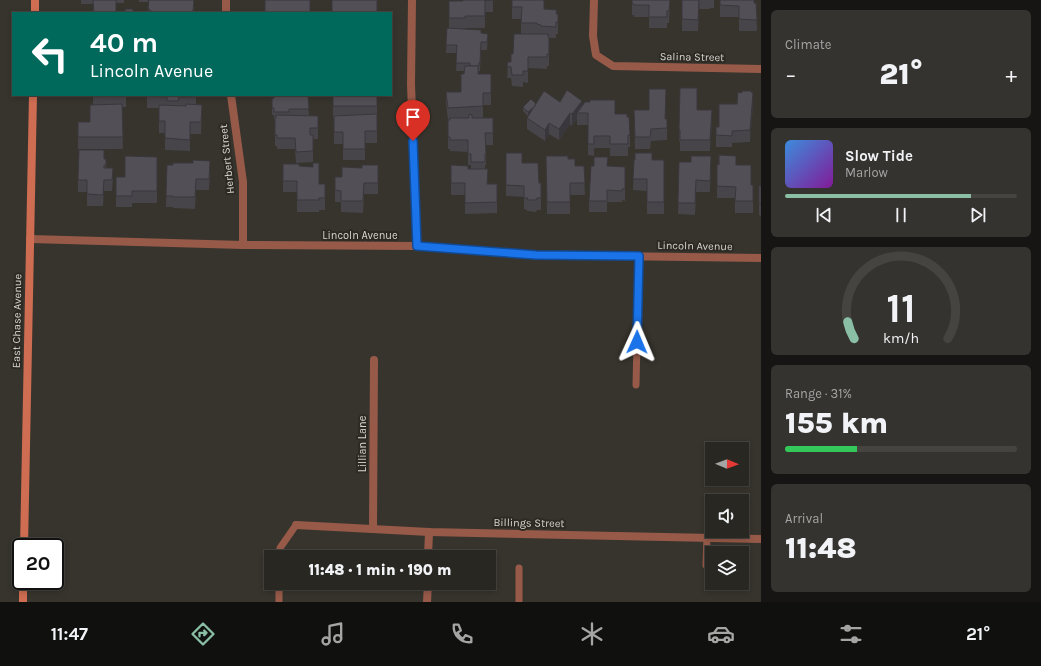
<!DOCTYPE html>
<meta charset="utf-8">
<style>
:root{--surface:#292722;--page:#35332f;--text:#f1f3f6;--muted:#a5a5a5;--line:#454440;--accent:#8abfa5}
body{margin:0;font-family:Karla,sans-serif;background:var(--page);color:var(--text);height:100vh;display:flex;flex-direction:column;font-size:15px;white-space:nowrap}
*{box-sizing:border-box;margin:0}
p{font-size:13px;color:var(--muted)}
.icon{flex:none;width:22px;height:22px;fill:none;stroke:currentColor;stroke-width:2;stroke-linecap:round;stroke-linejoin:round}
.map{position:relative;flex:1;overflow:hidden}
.sheet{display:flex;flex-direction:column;gap:10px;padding:10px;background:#171513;width:280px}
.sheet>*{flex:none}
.guide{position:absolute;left:12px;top:12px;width:380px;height:84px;border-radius:0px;box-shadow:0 2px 6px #0003,0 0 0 1px var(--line);background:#00695c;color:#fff;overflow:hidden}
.needle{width:26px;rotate:91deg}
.tools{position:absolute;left:705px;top:442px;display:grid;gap:8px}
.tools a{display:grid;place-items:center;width:44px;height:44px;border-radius:0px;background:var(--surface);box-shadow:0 2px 6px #0003,0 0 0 1px var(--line);font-size:20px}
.speed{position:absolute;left:12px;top:538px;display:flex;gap:8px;font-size:20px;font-weight:700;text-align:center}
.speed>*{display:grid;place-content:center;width:52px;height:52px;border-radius:50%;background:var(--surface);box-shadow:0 2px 6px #0003,0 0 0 1px var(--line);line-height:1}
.speed .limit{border:2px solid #111;border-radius:6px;background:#fff;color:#111}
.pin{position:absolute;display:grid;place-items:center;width:34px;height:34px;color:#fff;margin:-41px -17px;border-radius:50% 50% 50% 0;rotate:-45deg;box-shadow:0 0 4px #0007}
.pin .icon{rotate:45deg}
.me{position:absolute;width:44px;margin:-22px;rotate:1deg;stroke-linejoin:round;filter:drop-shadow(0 0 3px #0008)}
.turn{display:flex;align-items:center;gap:14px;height:84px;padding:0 12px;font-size:18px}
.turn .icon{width:52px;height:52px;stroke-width:2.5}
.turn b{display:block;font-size:28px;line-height:34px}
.big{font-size:30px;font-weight:800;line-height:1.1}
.sheet .tile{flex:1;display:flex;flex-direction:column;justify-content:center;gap:6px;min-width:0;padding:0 14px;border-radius:6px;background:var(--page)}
.sheet .dial{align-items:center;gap:0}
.dial svg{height:104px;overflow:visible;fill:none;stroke:var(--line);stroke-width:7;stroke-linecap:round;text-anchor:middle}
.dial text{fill:var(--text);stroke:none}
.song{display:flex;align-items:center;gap:12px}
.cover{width:48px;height:48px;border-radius:6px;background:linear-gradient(135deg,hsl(210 70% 55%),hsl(290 70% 35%))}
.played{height:4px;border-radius:2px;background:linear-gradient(90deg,var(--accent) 80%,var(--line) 80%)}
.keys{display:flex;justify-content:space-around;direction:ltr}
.heat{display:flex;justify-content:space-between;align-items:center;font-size:22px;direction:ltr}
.charge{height:6px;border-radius:3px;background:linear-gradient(90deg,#34c759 31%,var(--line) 0)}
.trip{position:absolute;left:264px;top:550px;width:232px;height:40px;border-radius:0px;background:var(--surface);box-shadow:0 2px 6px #0003,0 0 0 1px var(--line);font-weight:800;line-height:40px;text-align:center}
.dock{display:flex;height:64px;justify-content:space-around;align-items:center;background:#10100e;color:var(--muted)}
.dock .icon{width:28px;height:28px}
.dock .selected{color:var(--accent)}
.dock b{font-size:18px;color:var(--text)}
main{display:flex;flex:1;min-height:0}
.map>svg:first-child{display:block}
</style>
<main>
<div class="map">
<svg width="761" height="602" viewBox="0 0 761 602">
<rect width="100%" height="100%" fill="#37342d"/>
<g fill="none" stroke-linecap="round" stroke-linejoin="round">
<g stroke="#975a49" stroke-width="7">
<path d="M636 385 639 256"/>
<path d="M280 557V548L296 525"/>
<path d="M706 565 707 537"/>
<path d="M279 602V583"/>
<path d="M519 602V568"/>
</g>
<g stroke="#975a49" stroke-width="8">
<path d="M412 0 411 84 417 246"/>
<path d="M594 0 593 36 596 55 613 66 761 69"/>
<path d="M226 13V0"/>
<path d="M231 95 243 182V245"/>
<path d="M30 239 243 245 417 246 536 255 761 258"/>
<path d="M296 525 429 532 761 539"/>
<path d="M373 529 374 360"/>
<path d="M428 557 429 532"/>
<path d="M427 602 428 583"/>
</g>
<g stroke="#ce6d52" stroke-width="8">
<path d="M35 13V0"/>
<path d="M24 547 33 95"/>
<path d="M23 602V581"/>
</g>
</g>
<g fill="#47444a">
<path d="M81 0H124V3H116V13H93V4H81Z"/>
<rect x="139" y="0" width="9" height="2"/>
<path d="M149 0H194V13H148Z"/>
<path d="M493 0V12H485V28H465V29L481 33 488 34 487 50H481L480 71H479V74H491V105H483V118H493V145H486V165H485V169L488 184H497V213L465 214V195H451V165L471 169V165H468V152L450 151V149H448V120L446 103V92H461L464 71H456L457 53H446L447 28H449V1Z"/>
<path d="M512 0 544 9 556 14H558V34H556V38H549V66H547V69L528 68V83L523 82V87L512 86 511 78H507L508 62H511L513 54 521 34V19H512Z"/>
<path d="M632 0H670L669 23H667V28H649V17H634V15H632Z"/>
<path d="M682 0H714V8H710V9H699L698 31H682Z"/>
<path d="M720 0 756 3 757 31H739V17H720Z"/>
<path d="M680 88 697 110 712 122 710 151H680V141H679Z"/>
<path d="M93 95H126V107H122L123 149H78V122H90L93 105Z"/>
<path d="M147 95H196V104L202 105 201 134H190V151L165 150V133H159V108H147Z"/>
<path d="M308 95 309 116H318V139H313V162L296 163 295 149H277V146H275V120H274V115H272V99Z"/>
<path d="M333 95H377V143H365V160H343V144H334V118H333Z"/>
<path d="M666 100 665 119H667V140L651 141 650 149H635L634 110H649Z"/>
<path d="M560 102 582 106 627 117 630 135V147H628V156H610V148H594V156L588 155V125H577V118L572 126 570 124 559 140 549 134 545 141 527 129V118L528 116 523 111V107L536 104Z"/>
<path d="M737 104H753L750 142 732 143V147H716V127H719Z"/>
<path d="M506 153 522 163 539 183 541 194V210H537L536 212 527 211V210L524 209V197L506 196Z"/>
<path d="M546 156 568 159 575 166H584L585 195H570V214H547Z"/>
<path d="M157 157V203H132V207H116V177H125Z"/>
<path d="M104 159H106V168L113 179 112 191H104L103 206H87V192H78V180Z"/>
<path d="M634 160H664V214H647V191L633 190Z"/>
<path d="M679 162 711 168 710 192H696L695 215 678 214Z"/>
<path d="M283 164 299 166 319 184H325V210H319V212H297V192H283Z"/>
<path d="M717 164 736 165 751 185H753V213H735V198H717Z"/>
<path d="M167 165 210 172 209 190H196L195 209 173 208V207H166Z"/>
<path d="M378 165V194H364L363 213 341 212V202H335V177H342L362 168Z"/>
<path d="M608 166 625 167V201L622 200V202H607V212H589V201Z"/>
<path d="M759 186H761V216L759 215Z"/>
</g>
<g fill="#3a373c">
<path d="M753 93V104L750 142V130Z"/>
<path d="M582 101V112L577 113V118L572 126V114Z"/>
<path d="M536 104 528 116V112Z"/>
<path d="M712 110V122L710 151V140Z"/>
<path d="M570 113V124L559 140V129Z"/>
<path d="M549 123V134L545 141V130Z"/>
<path d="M104 180V191L103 206V195Z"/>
</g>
<g fill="#534f56" stroke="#3a373c">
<path d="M93 0H116V13H94Z"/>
<path d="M149 0H194L193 11H192V13H155V12L151 11 148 8Z"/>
<rect x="265" y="0" width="45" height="13"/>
<rect x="332" y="0" width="45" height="13"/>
<path d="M463 0H493H485V16H465V18H449V1H463Z"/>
<path d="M512 0H544V9L557 10 556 14H558V22H556V27L541 26V25L537 24V23H521L522 7H512Z"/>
<path d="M632 0H670L669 11H667V17H649V5H634V4H632Z"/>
<path d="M682 0H699L698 20 682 19Z"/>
<path d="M720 0H754V3H756L757 20 739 19V6L720 5Z"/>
<rect x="125" y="9" width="8" height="4"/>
<path d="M447 28 481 30V33L488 34 487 42H481L480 63H479V66H470V63H456L457 45H446Z"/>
<path d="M514 34H548V37H549V54H547V57H528V71H523V75H512L511 67 507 66 508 62H511V54H513Z"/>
<path d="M465 66H478V74H491V93H483V106L448 108 446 92H461V74H464Z"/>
<path d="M680 88H697V110H712L710 140H680V130H679Z"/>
<path d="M649 89H666L665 119H667V128L651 129 650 137H635L634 110H649Z"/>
<path d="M567 90 582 101 572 114 570 113 559 129 549 123 545 130 527 118 544 91 560 102Z"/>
<path d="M742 91H751V92L753 93 750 130 732 131V136L716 135V127H719V104H737L738 92 742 93Z"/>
<rect x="93" y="95" width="33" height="1"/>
<path d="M147 95H196V97H179L178 101H167V97L147 96Z"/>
<path d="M274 95H308L309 109H289V112H274V108H272V99L274 98Z"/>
<rect x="333" y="95" width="44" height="11"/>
<path d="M531 99 536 104 534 107 528 112 523 107Z"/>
<path d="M590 100H615V114H627V117H629L630 135H628V144H610V136H594V144H588V113H577L585 102H590Z"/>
<path d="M122 104 123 137H78V122H90V105Z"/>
<path d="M186 104 202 105 201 122H190V140L165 138V121H159V105L186 106Z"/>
<path d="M377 114V131H365V149H343V132H334V116Z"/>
<path d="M469 114 472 115V118H493V133H485L486 154H485V162H471V154H468V140H450V137H448V120H450V118H469Z"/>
<path d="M276 115 318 116V128H310V135H313V151L296 152 295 138H277V135H275V118H276Z"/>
<path d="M79 150H104V159H106V165H104V168H113L112 180H104L103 195 87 194V180H78Z"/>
<path d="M506 153H522V163H538L539 183H541V198H537L536 200H527L528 198H524V186L506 185Z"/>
<path d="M635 153H652V160H664V202H647V179H633L634 160H635Z"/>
<path d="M719 155 736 156V165H751V185H753V201H735L736 187 717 186V164L719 165Z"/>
<path d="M125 156 157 157V191H132V196H116V177H125Z"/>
<path d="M546 156H568V159H575V166H584L585 183H570V202H547Z"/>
<path d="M691 156H711L710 181 696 180 695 203H678L679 162H691Z"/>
<path d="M594 157H608L607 166 625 167V189H622V191L607 190V201H589L591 166H594Z"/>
<path d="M193 160 210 161 209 179H196L195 197H173V196H166L167 165H173V163H193Z"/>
<path d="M313 163H319V184H325V198H319V200H297V181H283V164H299V166L313 167Z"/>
<path d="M362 165H378V183H364L363 201H341V191L335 190V177H342V167L362 168Z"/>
<path d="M451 165 468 166V169H488L487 184H497V202L465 203V183H451Z"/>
<rect x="759" y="186" width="2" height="18"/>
</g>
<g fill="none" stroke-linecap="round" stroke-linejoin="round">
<defs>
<path id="route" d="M413 141 417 246 536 255 639 256 637 342"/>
</defs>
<use href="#route" stroke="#114b97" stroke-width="10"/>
<use href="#route" stroke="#1a73e8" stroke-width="7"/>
</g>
<g text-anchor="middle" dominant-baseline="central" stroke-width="4" stroke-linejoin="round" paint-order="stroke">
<g font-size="11" fill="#d9d6d2" stroke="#2d2a24">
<text transform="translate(692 57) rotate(1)">Salina Street</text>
<text transform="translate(227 159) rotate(-96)">Herbert Street</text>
<text x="360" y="235">Lincoln Avenue</text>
<text transform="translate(695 246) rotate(1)">Lincoln Avenue</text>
<text transform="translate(17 321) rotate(-89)">East Chase Avenue</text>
<text transform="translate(362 444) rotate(-90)">Lillian Lane</text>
<text transform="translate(529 523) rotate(1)">Billings Street</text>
</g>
</g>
</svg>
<div class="tools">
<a><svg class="needle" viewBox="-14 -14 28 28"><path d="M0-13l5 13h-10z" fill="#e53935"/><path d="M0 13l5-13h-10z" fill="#a5a5a5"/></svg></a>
<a><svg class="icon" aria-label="sound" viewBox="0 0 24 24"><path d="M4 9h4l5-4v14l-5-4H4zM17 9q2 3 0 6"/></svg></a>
<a><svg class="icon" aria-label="layers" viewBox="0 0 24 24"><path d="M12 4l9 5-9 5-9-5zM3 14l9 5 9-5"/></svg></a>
</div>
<div class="speed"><div class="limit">20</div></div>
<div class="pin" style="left:413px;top:141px;background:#d93025"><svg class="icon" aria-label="arrive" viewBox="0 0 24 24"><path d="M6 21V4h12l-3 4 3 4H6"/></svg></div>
<svg class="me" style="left:637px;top:342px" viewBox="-20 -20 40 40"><path d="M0-17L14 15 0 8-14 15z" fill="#1a73e8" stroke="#fff" stroke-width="4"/></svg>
<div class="trip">11:48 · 1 min · 190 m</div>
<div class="guide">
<div class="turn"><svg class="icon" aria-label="left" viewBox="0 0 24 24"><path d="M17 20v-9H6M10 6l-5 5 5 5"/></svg><div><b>40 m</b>Lincoln Avenue</div></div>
</div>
</div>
<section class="sheet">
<div class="tile"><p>Climate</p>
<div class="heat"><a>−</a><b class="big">21°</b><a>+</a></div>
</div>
<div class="tile">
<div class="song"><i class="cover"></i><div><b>Slow Tide</b><p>Marlow</p></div></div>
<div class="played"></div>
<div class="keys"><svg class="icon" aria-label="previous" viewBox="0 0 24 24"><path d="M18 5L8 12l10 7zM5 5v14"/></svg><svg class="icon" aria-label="pause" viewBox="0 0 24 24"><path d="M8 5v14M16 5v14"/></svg><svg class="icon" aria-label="next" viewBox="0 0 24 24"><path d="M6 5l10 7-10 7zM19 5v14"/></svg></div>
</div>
<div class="tile dial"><svg viewBox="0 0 100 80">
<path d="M14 69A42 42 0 1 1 86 69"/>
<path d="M14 69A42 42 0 0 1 9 56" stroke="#8abfa5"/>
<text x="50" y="56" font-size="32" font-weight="700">11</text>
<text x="50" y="72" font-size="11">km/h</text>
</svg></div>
<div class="tile"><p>Range · 31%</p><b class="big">155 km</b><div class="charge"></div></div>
<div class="tile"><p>Arrival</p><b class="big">11:48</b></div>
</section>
</main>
<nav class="dock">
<b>11:47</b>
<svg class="icon selected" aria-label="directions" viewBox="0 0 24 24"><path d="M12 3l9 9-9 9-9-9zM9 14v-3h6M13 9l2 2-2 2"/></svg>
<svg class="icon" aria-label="music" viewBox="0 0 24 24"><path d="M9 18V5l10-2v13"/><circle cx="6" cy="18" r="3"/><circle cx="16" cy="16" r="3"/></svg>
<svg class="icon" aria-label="phone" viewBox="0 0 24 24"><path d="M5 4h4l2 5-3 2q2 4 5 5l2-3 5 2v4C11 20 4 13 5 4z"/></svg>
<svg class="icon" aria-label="climate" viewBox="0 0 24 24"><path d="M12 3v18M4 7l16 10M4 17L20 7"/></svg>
<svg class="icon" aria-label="car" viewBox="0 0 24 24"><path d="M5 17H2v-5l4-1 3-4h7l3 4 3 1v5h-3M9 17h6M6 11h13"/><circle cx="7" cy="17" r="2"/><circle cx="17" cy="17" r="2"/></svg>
<svg class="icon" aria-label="filters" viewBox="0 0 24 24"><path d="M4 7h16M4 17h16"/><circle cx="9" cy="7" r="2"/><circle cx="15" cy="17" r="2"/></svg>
<b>21°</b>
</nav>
